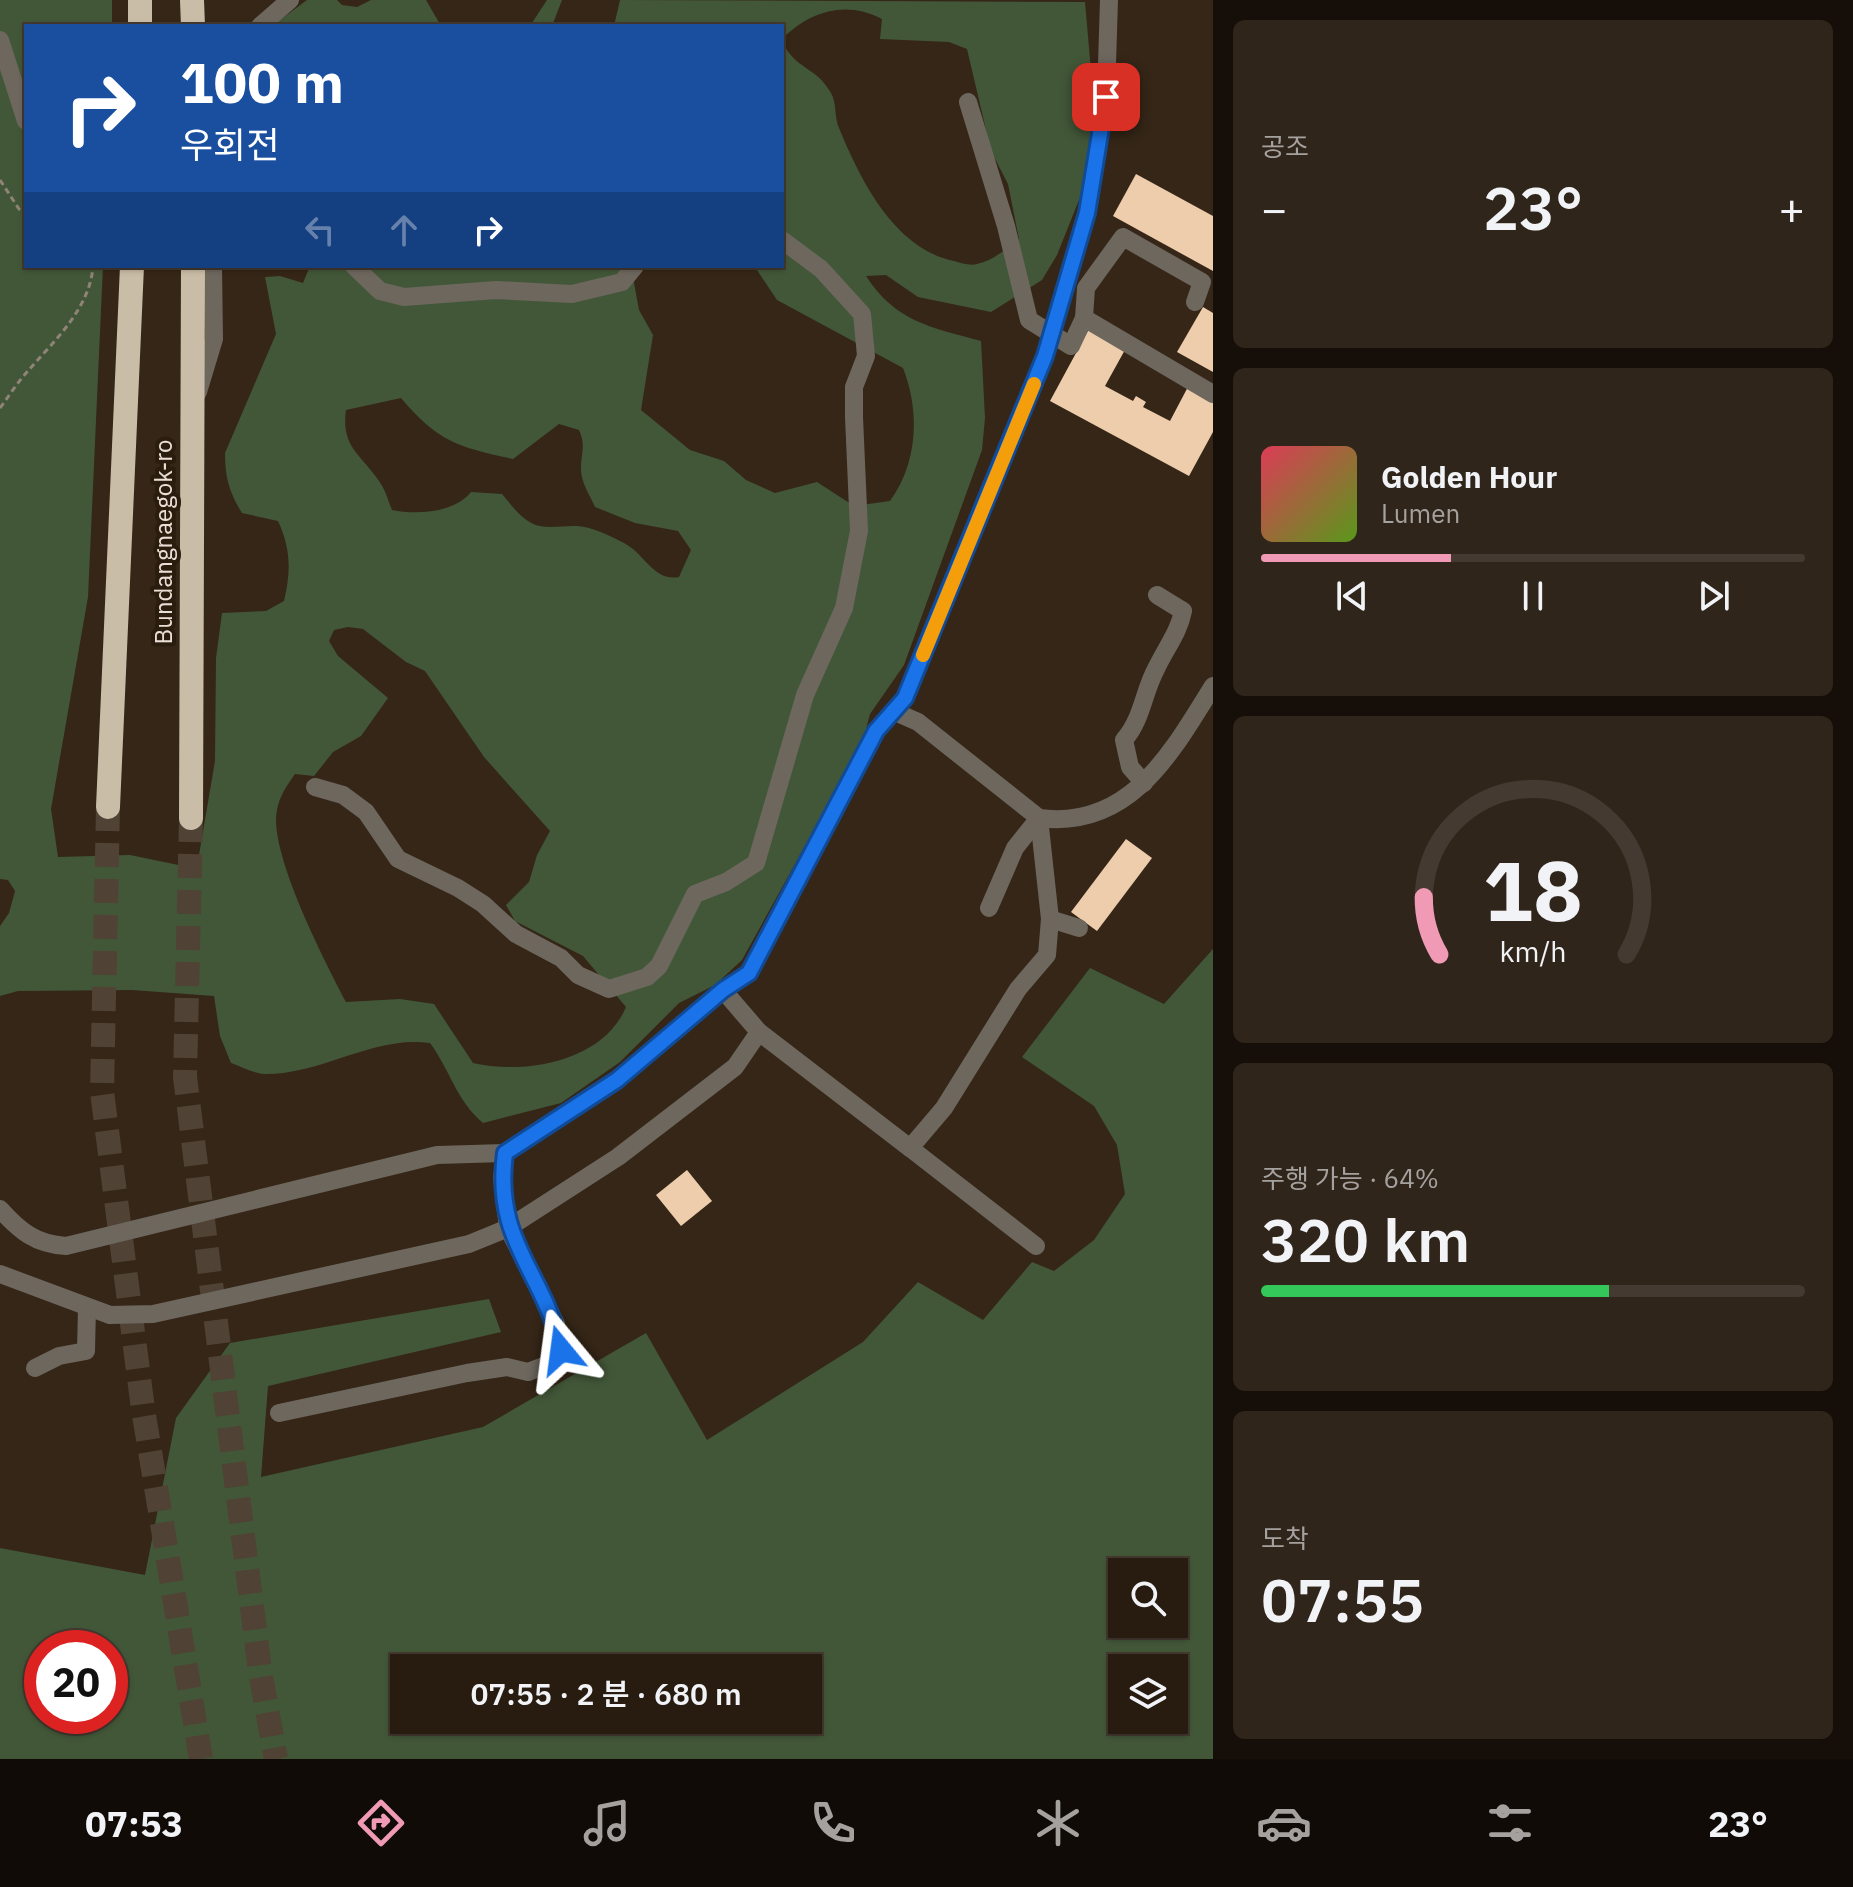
<!DOCTYPE html>
<html lang="ko">
<meta charset="utf-8">
<style>
:root{--surface:#281c11;--page:#30251a;--text:#f1f3f6;--muted:#a5a19f;--line:#443a31;--accent:#f09ab6}
body{margin:0;font-family:"IBM Plex Sans","Noto Sans KR",sans-serif;background:var(--page);color:var(--text);height:100vh;display:flex;flex-direction:column;font-size:30px;white-space:nowrap}
*{box-sizing:border-box;margin:0}
p{font-size:26px;color:var(--muted)}
.icon{flex:none;width:44px;height:44px;fill:none;stroke:currentColor;stroke-width:2;stroke-linecap:round;stroke-linejoin:round}
.map{position:relative;flex:1;overflow:hidden}
.panel{display:flex;flex-direction:column;gap:20px;padding:20px;background:#160f09;width:640px}
.panel>*{flex:none}
.hud{position:absolute;left:24px;top:24px;width:760px;height:244px;border-radius:0px;box-shadow:0 2px 6px #0004,0 0 0 2px var(--line);background:#1a4fa0;color:#fff;overflow:hidden}
.controls{position:absolute;left:1108px;top:1558px;display:grid;gap:16px}
.controls a{display:grid;place-items:center;width:80px;height:80px;border-radius:0px;background:var(--surface);box-shadow:0 2px 6px #0004,0 0 0 2px var(--line);font-size:40px}
.speed{position:absolute;left:24px;top:1630px;display:flex;gap:16px;font-size:40px;font-weight:700;text-align:center}
.speed>*{display:grid;place-content:center;width:104px;height:104px;border-radius:50%;background:var(--surface);box-shadow:0 2px 6px #0004,0 0 0 2px var(--line);line-height:1}
.speed .limit{border:12px solid #d22;background:#fff;color:#111}
.pin{position:absolute;display:grid;place-items:center;width:68px;height:68px;color:#fff;margin:-34px;border-radius:16px;box-shadow:0 4px 12px #0006}
.me{position:absolute;width:88px;margin:-44px;rotate:344deg;stroke-linejoin:round;filter:drop-shadow(0 0 6px #0008)}
.turn{display:flex;align-items:center;gap:28px;height:168px;padding:0 24px;font-size:36px}
.turn .icon{width:104px;height:104px;stroke-width:2.5}
.turn b{display:block;font-size:56px;line-height:68px}
.lanes{display:flex;align-items:center;height:76px;padding:0 24px;background:#0003;justify-content:center;gap:40px;direction:ltr}
.lanes .off{opacity:.35}
.big{font-size:60px;font-weight:600;line-height:1.1}
.panel .widget{flex:1;display:flex;flex-direction:column;justify-content:center;gap:12px;min-width:0;padding:0 28px;border-radius:12px;background:var(--page)}
.panel .dial{align-items:center;gap:0}
.dial svg{height:208px;overflow:visible;fill:none;stroke:var(--line);stroke-width:7;stroke-linecap:round;text-anchor:middle}
.dial text{fill:var(--text);stroke:none}
.song{display:flex;align-items:center;gap:24px}
.cover{width:96px;height:96px;border-radius:12px;background:linear-gradient(135deg,hsl(350 70% 55%),hsl(90 70% 35%))}
.played{height:8px;border-radius:4px;background:linear-gradient(90deg,var(--accent) 35%,var(--line) 35%)}
.keys{display:flex;justify-content:space-around;direction:ltr}
.heat{display:flex;justify-content:space-between;align-items:center;font-size:44px;direction:ltr}
.charge{height:12px;border-radius:6px;background:linear-gradient(90deg,#34c759 64%,var(--line) 0)}
.trip{position:absolute;left:390px;top:1654px;width:432px;height:80px;border-radius:0px;background:var(--surface);box-shadow:0 2px 6px #0004,0 0 0 2px var(--line);font-weight:600;line-height:80px;text-align:center}
.menu{display:flex;height:128px;justify-content:space-around;align-items:center;background:#100b07;color:var(--muted)}
.menu .icon{width:56px;height:56px}
.menu .active{color:var(--accent)}
.menu b{font-size:36px;color:var(--text)}
main{display:flex;flex:1;min-height:0}
.map>svg:first-child{display:block}
</style>
<main>
<div class="map">
<svg width="1213" height="1759" viewBox="0 0 1213 1759">
<rect width="100%" height="100%" fill="#352617"/>
<g fill="#425738" fill-rule="evenodd">
<path d="M0 0H112V26H26V266H103L88 597 51 809 58 857 130 855 193 868 199 855 215 761 216 658 222 613 266 611 284 601C291 572 291 549 278 521L242 513C229 492 225 477 225 453L276 334 265 277 280 276 303 283 310 266H637L632 272 639 310 653 335 641 410 690 450 724 461 746 480 775 493 817 482 854 506 890 501C918 463 920 411 903 368L777 300 755 267 782 266V41C796 71 815 65 831 93 837 103 834 117 839 128 860 179 894 249 954 261 961 263 970 266 977 264 994 260 1006 249 1019 239L1008 184 991 151 967 49 949 42 880 39 882 19C846 0 810 11 782 39V26H614L620 0 1085 2 1094 105 1085 185 1057 255 1042 280 991 312 918 297 886 275 866 276C896 322 930 327 981 341L985 418 982 450 904 665 870 714 863 741 742 960 715 985 679 1003 620 1062 561 1103 483 1123C456 1100 450 1070 430 1043 374 1035 323 1074 266 1074 255 1074 242 1067 231 1063L220 1036 214 996 132 990 18 991 0 996V926L9 913 15 891 8 880 0 879ZM401 398C438 442 458 447 513 459L559 424 579 430C586 445 581 453 581 469 581 483 590 495 595 507L635 523 678 531 691 550 679 577C654 582 644 553 624 543 610 536 593 527 577 526 561 525 542 531 528 521 518 515 510 503 502 494L471 492C454 513 417 515 392 510 388 500 385 489 379 481 360 453 341 447 346 410ZM348 627 363 629 406 662 425 671 484 757 550 831 537 855 529 882 506 905 515 921 583 956 626 1007C603 1062 524 1075 473 1063L434 1004 400 999 346 1002C324 960 275 864 276 818 277 800 285 788 295 774L314 776 333 752 361 736 388 698 338 656 329 641 334 630Z"/>
<path d="M307 0H337L342 5 357 7 371 0H426L441 26H272Z"/>
<path d="M547 0H562L552 26H530Z"/>
<path d="M1213 949V1759H0V1548L145 1575 176 1418 230 1343 489 1299 501 1332 268 1386 261 1477 483 1427 646 1333 707 1440 863 1342 918 1282 983 1320 1032 1262 1054 1271 1094 1240 1125 1194 1117 1145 1094 1106 1022 1057 1090 968 1164 1004ZM1122 1572H1174V1624H1122ZM110 1648V1716H42V1648ZM404 1668H808V1720H404ZM1122 1668H1174V1720H1122Z"/>
</g>
<g fill="#eecdad">
<path d="M1136 174 1213 216V271L1113 216Z"/>
<path d="M1203 307 1213 313V372L1177 352Z"/>
<path d="M1089 329 1126 348 1105 386 1133 401 1136 396 1146 402 1143 407 1170 421 1190 383 1213 395V432L1189 476 1050 401Z"/>
<path d="M1126 839 1152 858 1097 931 1071 912Z"/>
<path d="M687 1170 712 1201 681 1226 656 1195Z"/>
</g>
<g fill="none" stroke-linecap="round" stroke-linejoin="round">
<g stroke="#504234" stroke-width="24" stroke-dasharray="24 12" stroke-linecap="butt">
<path d="M108 807 102 1092 143 1409 201 1759"/>
<path d="M191 818 185 1077 260 1671 276 1759"/>
</g>
<g stroke="#908377" stroke-width="3" stroke-dasharray="6 4" stroke-linecap="butt">
<path d="M0 180 19 209 26 212"/>
<path d="M0 408C9 396 17 383 27 372 53 342 90 309 93 266"/>
</g>
<g stroke="#6d675e" stroke-width="18">
<path d="M260 26 290 0"/>
<path d="M0 40 26 121"/>
<path d="M968 102 1006 226 1029 320 1071 346 1084 318 1213 394"/>
<path d="M354 266 380 291 404 297 496 290 572 294 622 282 635 266"/>
<path d="M1084 318 1086 288 1123 237 1202 282 1195 302"/>
<path d="M198 392 214 339 213 266"/>
<path d="M1144 783 1130 767 1124 740C1143 718 1143 692 1157 667 1166 648 1179 632 1183 611L1157 595"/>
<path d="M315 787 343 795 366 812 398 859 458 888 483 904 516 934 561 958 578 975 609 989 647 977 659 966 695 894 726 882 756 863 805 695 844 608 859 531 854 417V387L866 356 862 314 821 269 782 240"/>
<path d="M989 908 1015 848 1039 818C1130 830 1172 752 1213 686"/>
<path d="M1050 919 1079 928"/>
<path d="M759 1032 910 1148 944 1108 1018 989 1047 955 1050 919 1039 818 918 722 893 711"/>
<path d="M910 1148 1036 1246"/>
<path d="M0 1209C20 1231 35 1244 66 1246L437 1155 505 1153"/>
<path d="M0 1274 110 1315 153 1314 469 1244 508 1228 502 1178 505 1153 617 1080 723 990 749 973 876 731 905 698 1045 356 1087 213 1106 97 1109 0"/>
<path d="M35 1368 59 1356 86 1351 87 1307"/>
<path d="M279 1413 467 1373 507 1367 528 1372 552 1363 561 1350 556 1324 508 1228 618 1157 735 1067 759 1032 723 990"/>
</g>
<g stroke="#cabda7" stroke-width="24">
<path d="M140 0V26"/>
<path d="M192 0 193 26"/>
<path d="M108 807 132 266"/>
<path d="M191 818 193 266"/>
</g>
</g>
<g fill="none" stroke-linecap="round" stroke-linejoin="round">
<defs>
<path id="route" d="M561 1350C545 1272 493 1243 505 1153L617 1080 723 990 749 973 876 731 905 698 1045 356 1087 213 1106 97"/>
</defs>
<use href="#route" stroke="#114b97" stroke-width="20"/>
<use href="#route" stroke="#1a73e8" stroke-width="14"/>
<path stroke="#f59e0b" stroke-width="14" d="M923 655 1034 384"/>
</g>
<g text-anchor="middle" dominant-baseline="central" stroke-width="8" stroke-linejoin="round" paint-order="stroke">
<g font-size="24" fill="#e9dfd6" stroke="#2b1d0e">
<text transform="translate(163 542) rotate(-90)">Bundangnaegok-ro</text>
</g>
</g>
</svg>
<div class="controls">
<a><svg class="icon" aria-label="search" viewBox="0 0 24 24"><circle cx="10" cy="10" r="6"/><path d="M15 15l6 6"/></svg></a>
<a><svg class="icon" aria-label="layers" viewBox="0 0 24 24"><path d="M12 4l9 5-9 5-9-5zM3 14l9 5 9-5"/></svg></a>
</div>
<div class="speed"><div class="limit">20</div></div>
<div class="pin" style="left:1106px;top:97px;background:#d93025"><svg class="icon" aria-label="arrive" viewBox="0 0 24 24"><path d="M6 21V4h12l-3 4 3 4H6"/></svg></div>
<svg class="me" style="left:561px;top:1350px" viewBox="-20 -20 40 40"><path d="M0-17L14 15 0 8-14 15z" fill="#1a73e8" stroke="#fff" stroke-width="4"/></svg>
<div class="trip">07:55 · 2 분 · 680 m</div>
<div class="hud">
<div class="turn"><svg class="icon" aria-label="right" viewBox="0 0 24 24"><path d="M7 20v-9h11M14 6l5 5-5 5"/></svg><div><b>100 m</b>우회전</div></div>
<div class="lanes"><svg class="icon off" aria-label="left" viewBox="0 0 24 24"><path d="M17 20v-9H6M10 6l-5 5 5 5"/></svg><svg class="icon off" aria-label="ahead" viewBox="0 0 24 24"><path d="M12 20V5M6 11l6-6 6 6"/></svg><svg class="icon" aria-label="right" viewBox="0 0 24 24"><path d="M7 20v-9h11M14 6l5 5-5 5"/></svg></div>
</div>
</div>
<section class="panel">
<div class="widget"><p>공조</p>
<div class="heat"><a>−</a><b class="big">23°</b><a>+</a></div>
</div>
<div class="widget">
<div class="song"><i class="cover"></i><div><b>Golden Hour</b><p>Lumen</p></div></div>
<div class="played"></div>
<div class="keys"><svg class="icon" aria-label="previous" viewBox="0 0 24 24"><path d="M18 5L8 12l10 7zM5 5v14"/></svg><svg class="icon" aria-label="pause" viewBox="0 0 24 24"><path d="M8 5v14M16 5v14"/></svg><svg class="icon" aria-label="next" viewBox="0 0 24 24"><path d="M6 5l10 7-10 7zM19 5v14"/></svg></div>
</div>
<div class="widget dial"><svg viewBox="0 0 100 80">
<path d="M14 69A42 42 0 1 1 86 69"/>
<path d="M14 69A42 42 0 0 1 8 47" stroke="#f09ab6"/>
<text x="50" y="56" font-size="32" font-weight="700">18</text>
<text x="50" y="72" font-size="11">km/h</text>
</svg></div>
<div class="widget"><p>주행 가능 · 64%</p><b class="big">320 km</b><div class="charge"></div></div>
<div class="widget"><p>도착</p><b class="big">07:55</b></div>
</section>
</main>
<nav class="menu">
<b>07:53</b>
<svg class="icon active" aria-label="directions" viewBox="0 0 24 24"><path d="M12 3l9 9-9 9-9-9zM9 14v-3h6M13 9l2 2-2 2"/></svg>
<svg class="icon" aria-label="music" viewBox="0 0 24 24"><path d="M9 18V5l10-2v13"/><circle cx="6" cy="18" r="3"/><circle cx="16" cy="16" r="3"/></svg>
<svg class="icon" aria-label="phone" viewBox="0 0 24 24"><path d="M5 4h4l2 5-3 2q2 4 5 5l2-3 5 2v4C11 20 4 13 5 4z"/></svg>
<svg class="icon" aria-label="climate" viewBox="0 0 24 24"><path d="M12 3v18M4 7l16 10M4 17L20 7"/></svg>
<svg class="icon" aria-label="car" viewBox="0 0 24 24"><path d="M5 17H2v-5l4-1 3-4h7l3 4 3 1v5h-3M9 17h6M6 11h13"/><circle cx="7" cy="17" r="2"/><circle cx="17" cy="17" r="2"/></svg>
<svg class="icon" aria-label="filters" viewBox="0 0 24 24"><path d="M4 7h16M4 17h16"/><circle cx="9" cy="7" r="2"/><circle cx="15" cy="17" r="2"/></svg>
<b>23°</b>
</nav>
